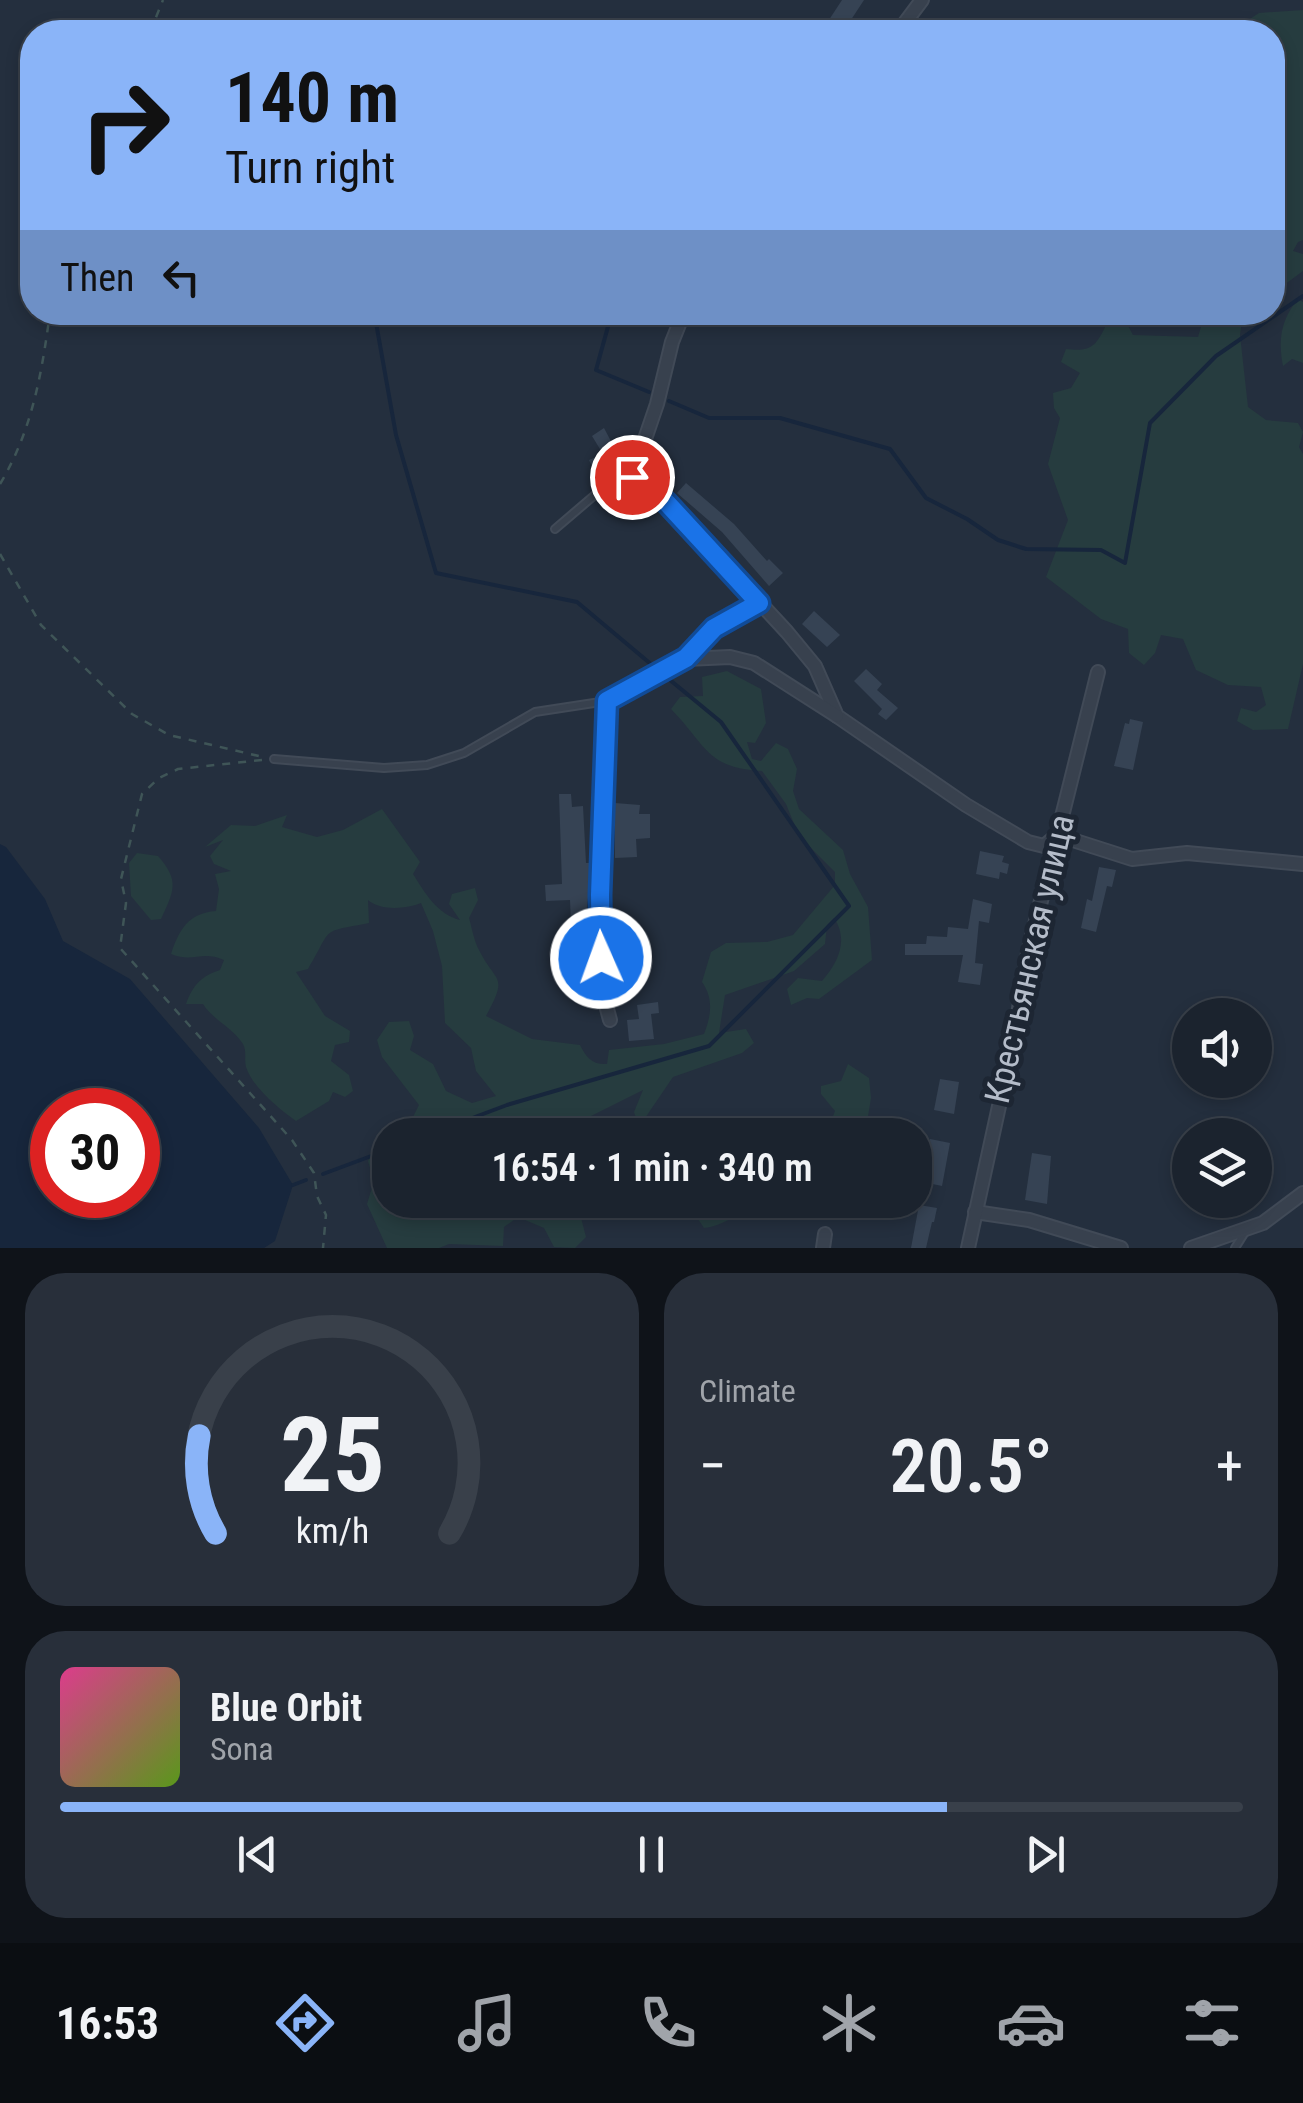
<!DOCTYPE html>
<meta charset="utf-8">
<style>
:root{--surface:#1b232e;--page:#282f3a;--text:#f1f3f6;--muted:#a0a4aa;--line:#39404a;--accent:#8ab4f8}
body{margin:0;font-family:"Roboto Condensed",sans-serif;background:var(--page);color:var(--text);height:100vh;display:flex;flex-direction:column;font-size:38px;white-space:nowrap}
*{box-sizing:border-box;margin:0}
p{font-size:32px;color:var(--muted)}
.icon{flex:none;width:55px;height:55px;fill:none;stroke:currentColor;stroke-width:2;stroke-linecap:round;stroke-linejoin:round}
.map{position:relative;height:1248px;overflow:hidden}
.drawer{display:flex;flex-direction:column;gap:25px;padding:25px;background:#0f1319;flex:1}
.drawer>*{flex:none}
.hud{position:absolute;left:20px;top:20px;width:1265px;height:305px;border-radius:40px;box-shadow:0 5px 15px #0003,0 0 0 2px var(--line);background:#8ab4f8;color:#111;overflow:hidden}
.buttons{position:absolute;left:1172px;top:998px;display:grid;gap:20px}
.buttons a{display:grid;place-items:center;width:100px;height:100px;border-radius:50%;background:var(--surface);box-shadow:0 5px 15px #0003,0 0 0 2px var(--line);font-size:50px}
.speed{position:absolute;left:30px;top:1088px;display:flex;gap:20px;font-size:50px;font-weight:700;text-align:center}
.speed>*{display:grid;place-content:center;width:130px;height:130px;border-radius:50%;background:var(--surface);box-shadow:0 5px 15px #0003,0 0 0 2px var(--line);line-height:1}
.speed .limit{border:15px solid #d22;background:#fff;color:#111}
.pin{position:absolute;display:grid;place-items:center;width:85px;height:85px;color:#fff;margin:-42px;border:5px solid #fff;border-radius:50%;box-shadow:0 2px 10px #0007}
.me{position:absolute;width:110px;margin:-55px;rotate:358deg;stroke-linejoin:round;filter:drop-shadow(0 0 8px #0008)}
.turn{display:flex;align-items:center;gap:35px;height:210px;padding:0 40px;font-size:45px}
.turn .icon{width:130px;height:130px;stroke-width:2.5}
.turn b{display:block;font-size:70px;line-height:85px}
.then{display:flex;align-items:center;height:95px;padding:0 40px;background:#0003;gap:20px;font-size:38px}
.big{font-size:75px;font-weight:600;line-height:1.1}
.drawer .tile{flex:1;display:flex;flex-direction:column;justify-content:center;gap:15px;min-width:0;padding:0 35px;border-radius:40px;background:var(--page)}
.drawer .dial{align-items:center;gap:0}
.dial svg{height:260px;overflow:visible;fill:none;stroke:var(--line);stroke-width:7;stroke-linecap:round;text-anchor:middle}
.dial text{fill:var(--text);stroke:none}
.song{display:flex;align-items:center;gap:30px}
.cover{width:120px;height:120px;border-radius:15px;background:linear-gradient(135deg,hsl(330 70% 55%),hsl(90 70% 35%))}
.played{height:10px;border-radius:5px;background:linear-gradient(90deg,var(--accent) 75%,var(--line) 75%)}
.keys{display:flex;justify-content:space-around;direction:ltr}
.heat{display:flex;justify-content:space-between;align-items:center;font-size:55px;direction:ltr}
.drawer .tiles{flex:1;display:grid;gap:25px;grid-template-columns:1fr 1fr}
.tile:last-child{grid-column:span 2}
.trip{position:absolute;left:372px;top:1118px;width:560px;height:100px;border-radius:40px;background:var(--surface);box-shadow:0 5px 15px #0003,0 0 0 2px var(--line);font-weight:600;line-height:100px;text-align:center}
.tabs{display:flex;height:160px;justify-content:space-around;align-items:center;background:#0b0e12;color:var(--muted)}
.tabs .icon{width:70px;height:70px}
.tabs .current{color:var(--accent)}
.tabs b{font-size:45px;color:var(--text)}
.map>svg:first-child{display:block}
</style>
<div class="map">
<svg width="1303" height="1248" viewBox="0 0 1303 1248">
<rect width="100%" height="100%" fill="#242f3e"/>
<g fill="#263c3f">
<path d="M1303 10V240L1298 242 1293 251 1303 254V271L1280 288 1273 289 1272 32H1230L1259 13Z"/>
<path d="M1298 299 1303 302V363L1292 359 1283 366C1278 339 1281 320 1298 299Z"/>
<path d="M1205 313H1243L1240 335 1248 407 1266 420 1298 423 1303 432 1299 447 1303 454V664L1288 729 1253 730 1237 721 1241 708 1256 712 1266 705 1261 687 1228 685 1196 670 1183 639 1161 635 1155 653 1144 665 1129 653 1128 629 1101 619 1046 577 1068 520 1048 464 1060 418 1054 408 1053 393 1071 388 1080 373 1061 362 1066 349C1090 352 1096 347 1106 325L1126 322 1133 335 1198 337Z"/>
<path d="M727 671 761 689 766 723 755 743 747 742 752 759 761 761 776 743 788 749 797 769 793 791 799 809 843 850 850 874 868 907 872 960 819 999 807 998 791 1005 787 989 798 978 822 981C838 963 849 940 834 918L827 925 825 944 794 971 725 995 719 1033 746 1029 754 1043 742 1053 673 1077 639 1127 634 1112 643 1090 577 1123 575 1135H394L409 1125 419 1105 382 1057 377 1040 389 1022 409 1021 414 1036 410 1050 433 1064 446 1091 472 1103 496 1096 476 1071 471 1048 445 1023 442 966 433 931 421 903C407 909 380 911 368 900L369 923C318 933 334 926 308 969L296 972 325 1016 350 1031 349 1042 335 1045 331 1061 349 1075 353 1091 345 1097 333 1092 329 1101 296 1121C279 1109 253 1088 246 1067 244 1059 247 1051 243 1044 232 1027 213 1020 203 1004H186C193 985 201 976 220 970L224 960C201 950 194 963 171 954 179 930 188 913 216 911L219 889 215 874 231 871 214 864 210 856 223 840 205 847 231 825 255 826 287 815 282 827 317 837 343 830 382 809 420 862 413 874C425 893 437 914 460 920L449 904 452 894 475 888 478 900 469 918C472 928 474 941 479 950 496 984 509 974 486 1016L532 1039 580 1045C586 1057 592 1065 607 1064L609 1050 664 1044 704 1034C711 1016 714 999 702 982L711 952 726 943 767 942 793 935 835 885V872L799 836 786 804 762 771C706 768 707 746 671 709L680 697 703 696 702 677Z"/>
<path d="M137 853 158 856C180 881 174 891 161 919L151 920 131 896 129 863Z"/>
<path d="M848 1064 869 1078 871 1098 865 1135H820L830 1124 835 1111 821 1094V1086L841 1081Z"/>
<path d="M390 1138V1200H600L578 1206 586 1237 575 1248 554 1247 544 1228 518 1217 504 1227 503 1246 449 1244 439 1248H387L367 1204 374 1181 368 1161 377 1146Z"/>
<path d="M676 1200H825C800 1213 777 1224 750 1210 733 1216 722 1226 704 1228L696 1216Z"/>
</g>
<path fill="#17263c" fill-rule="evenodd" d="M0 844 6 847 45 899 63 941 130 979 259 1128 293 1185 275 1241 264 1248H0ZM52 1110H138V1195H52Z"/>
<g fill="none" stroke-linecap="round" stroke-linejoin="round">
<g stroke="#17263c" stroke-width="4">
<path d="M377 312 375 317 396 435 436 573 577 602 652 665"/>
<path d="M612 312 596 370 649 392"/>
<path d="M669 401 709 418H780L890 449 926 498 967 519 998 540 1026 549 1101 550 1125 563 1150 423 1216 356 1303 296"/>
<path d="M427 1135 507 1105 709 1046 849 906 721 722 670 680"/>
<path d="M323 1174 390 1149"/>
<path d="M293 1185 306 1180"/>
</g>
</g>
<g fill="#364354">
<path d="M842 0H864L843 32H821Z"/>
<path d="M604 428 623 464 596 475 589 460 603 454 592 436Z"/>
<path d="M686 483 734 524 767 561 769 559 783 573 769 586 722 532 677 493Z"/>
<path d="M814 611 840 635 827 647 802 624Z"/>
<path d="M866 669 882 684 877 690 898 708 886 720 878 714 882 709 854 681Z"/>
<path d="M1130 719 1143 722 1133 770 1114 766 1125 723 1129 724Z"/>
<path d="M559 794H571L572 807 583 806 586 863H590V881L586 915 581 916V939H562L563 924H571L570 900 546 901 545 885 562 884Z"/>
<path d="M615 803 640 805 639 814H650V838L636 839 637 857 615 858Z"/>
<path d="M980 851 1004 856 1002 862 1009 864 1007 874 1000 872 999 879 976 874Z"/>
<path d="M1099 867 1116 870 1112 887 1107 886 1096 932 1081 928 1087 899 1092 901Z"/>
<path d="M973 899 992 904 989 923 979 921 975 963 983 964 980 985 958 982 963 955H905V944H926L927 936 947 937 948 927 968 929Z"/>
<path d="M658 1002 659 1013 651 1014 654 1039 629 1041 627 1020 639 1019 637 1005Z"/>
<path d="M940 1079 959 1082 954 1114 934 1110Z"/>
<path d="M930 1139 950 1143 942 1186 923 1182Z"/>
<path d="M1032 1153 1051 1156 1047 1204 1025 1200Z"/>
<path d="M919 1205 937 1208 934 1222H932L926 1248H911Z"/>
</g>
<g fill="none" stroke-linecap="round" stroke-linejoin="round">
<defs>
<g id="service">
<path d="M555 529 610 482 631 477"/>
<path d="M689 656 714 628 758 604"/>
<path d="M274 759 384 768 427 765 464 753 535 712 607 701"/>
<path d="M1235 1248 1245 1232"/>
</g>
<g id="minor">
<path d="M898 32 922 0"/>
<path d="M684 312 672 342 657 404 632 477 666 501 787 632 815 666 837 716 966 805 1028 842 1044 846 1057 835 1132 859 1187 853 1303 864"/>
<path d="M610 1020 602 990 600 895 607 701 686 659 730 657 754 663 837 716"/>
<path d="M975 1212 1029 1220 1121 1248"/>
<path d="M823 1248 825 1234"/>
<path d="M968 1248 1015 1033 1028 953 1098 672"/>
<path d="M1191 1248 1263 1223 1303 1193"/>
</g>
</defs>
<use href="#service" stroke="#414a57" stroke-width="10"/>
<use href="#minor" stroke="#414a57" stroke-width="16"/>
<g stroke="#3f5557" stroke-width="2.5" stroke-dasharray="8 8" stroke-linecap="butt">
<path d="M150 32 163 0"/>
<path d="M0 484C32 431 42 373 50 312"/>
<path d="M0 554 41 625 132 714 169 735 263 757"/>
<path d="M262 760 178 769 159 778 142 794 121 879 126 903 120 948 292 1140 314 1173 317 1196 326 1215 323 1248"/>
</g>
<use href="#service" stroke="#38414e" stroke-width="6"/>
<use href="#minor" stroke="#38414e" stroke-width="12"/>
</g>
<g fill="none" stroke-linecap="round" stroke-linejoin="round">
<defs>
<path id="route" d="M601 958 600 895 607 701 686 658 714 628 759 603 666 502 632 477"/>
</defs>
<use href="#route" stroke="#114b97" stroke-width="25"/>
<use href="#route" stroke="#1a73e8" stroke-width="18"/>
</g>
<g text-anchor="middle" dominant-baseline="central" stroke-width="10" stroke-linejoin="round" paint-order="stroke">
<g font-size="35" fill="#b4bcc9" stroke="#1d2633">
<text transform="translate(1030 959) rotate(-77)">Крестьянская улица</text>
</g>
</g>
</svg>
<div class="buttons">
<a><svg class="icon" aria-label="sound" viewBox="0 0 24 24"><path d="M4 9h4l5-4v14l-5-4H4zM17 9q2 3 0 6"/></svg></a>
<a><svg class="icon" aria-label="layers" viewBox="0 0 24 24"><path d="M12 4l9 5-9 5-9-5zM3 14l9 5 9-5"/></svg></a>
</div>
<div class="speed"><div class="limit">30</div></div>
<div class="pin" style="left:632px;top:477px;background:#d93025"><svg class="icon" aria-label="arrive" viewBox="0 0 24 24"><path d="M6 21V4h12l-3 4 3 4H6"/></svg></div>
<svg class="me" style="left:601px;top:958px" viewBox="-20 -20 40 40"><circle r="17" fill="#1a73e8" stroke="#fff" stroke-width="3"/><path d="M0-11L8 9 0 5-8 9z" fill="#fff"/></svg>
<div class="trip">16:54 · 1 min · 340 m</div>
<div class="hud">
<div class="turn"><svg class="icon" aria-label="right" viewBox="0 0 24 24"><path d="M7 20v-9h11M14 6l5 5-5 5"/></svg><div><b>140 m</b>Turn right</div></div>
<div class="then">Then<svg class="icon" aria-label="left" viewBox="0 0 24 24"><path d="M17 20v-9H6M10 6l-5 5 5 5"/></svg></div>
</div>
</div>
<section class="drawer">
<div class="tiles">
<div class="tile dial"><svg viewBox="0 0 100 80">
<path d="M14 69A42 42 0 1 1 86 69"/>
<path d="M14 69A42 42 0 0 1 9 39" stroke="#8ab4f8"/>
<text x="50" y="56" font-size="32" font-weight="700">25</text>
<text x="50" y="72" font-size="11">km/h</text>
</svg></div>
<div class="tile"><p>Climate</p>
<div class="heat"><a>−</a><b class="big">20.5°</b><a>+</a></div>
</div>
<div class="tile">
<div class="song"><i class="cover"></i><div><b>Blue Orbit</b><p>Sona</p></div></div>
<div class="played"></div>
<div class="keys"><svg class="icon" aria-label="previous" viewBox="0 0 24 24"><path d="M18 5L8 12l10 7zM5 5v14"/></svg><svg class="icon" aria-label="pause" viewBox="0 0 24 24"><path d="M8 5v14M16 5v14"/></svg><svg class="icon" aria-label="next" viewBox="0 0 24 24"><path d="M6 5l10 7-10 7zM19 5v14"/></svg></div>
</div>
</div>
</section>
<nav class="tabs">
<b>16:53</b>
<svg class="icon current" aria-label="directions" viewBox="0 0 24 24"><path d="M12 3l9 9-9 9-9-9zM9 14v-3h6M13 9l2 2-2 2"/></svg>
<svg class="icon" aria-label="music" viewBox="0 0 24 24"><path d="M9 18V5l10-2v13"/><circle cx="6" cy="18" r="3"/><circle cx="16" cy="16" r="3"/></svg>
<svg class="icon" aria-label="phone" viewBox="0 0 24 24"><path d="M5 4h4l2 5-3 2q2 4 5 5l2-3 5 2v4C11 20 4 13 5 4z"/></svg>
<svg class="icon" aria-label="climate" viewBox="0 0 24 24"><path d="M12 3v18M4 7l16 10M4 17L20 7"/></svg>
<svg class="icon" aria-label="car" viewBox="0 0 24 24"><path d="M5 17H2v-5l4-1 3-4h7l3 4 3 1v5h-3M9 17h6M6 11h13"/><circle cx="7" cy="17" r="2"/><circle cx="17" cy="17" r="2"/></svg>
<svg class="icon" aria-label="filters" viewBox="0 0 24 24"><path d="M4 7h16M4 17h16"/><circle cx="9" cy="7" r="2"/><circle cx="15" cy="17" r="2"/></svg>
</nav>
